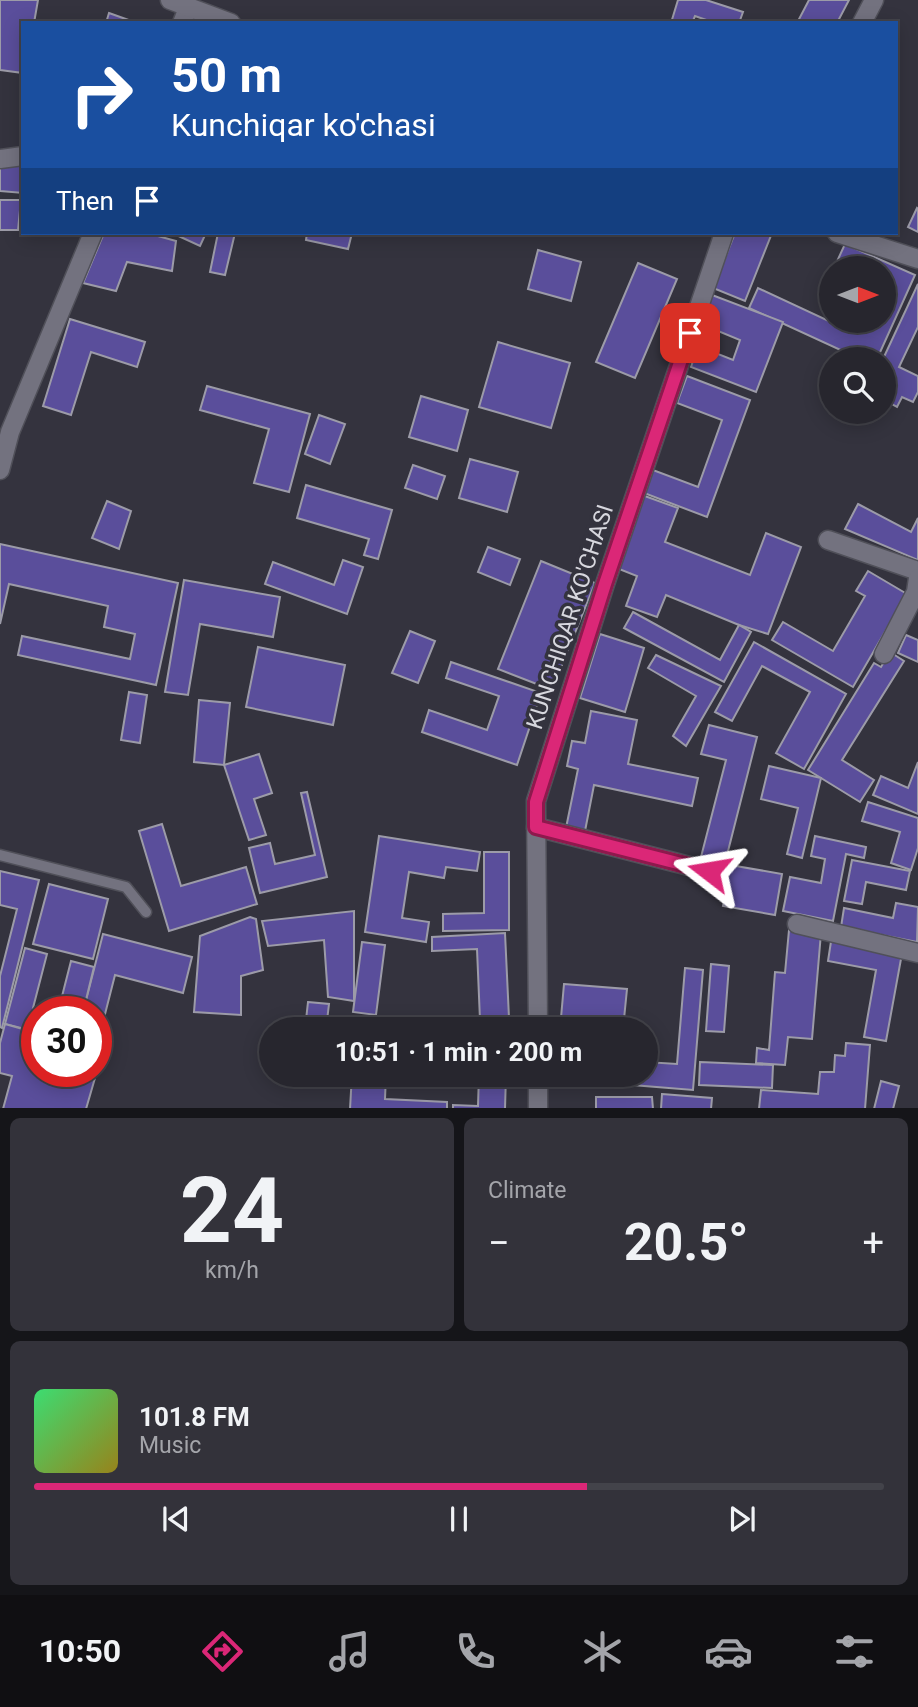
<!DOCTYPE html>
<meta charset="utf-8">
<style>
:root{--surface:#27262e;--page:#33323a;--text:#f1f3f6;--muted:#a4a5aa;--line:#43434a;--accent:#db2777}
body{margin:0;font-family:Roboto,sans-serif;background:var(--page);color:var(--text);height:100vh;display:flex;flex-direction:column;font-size:26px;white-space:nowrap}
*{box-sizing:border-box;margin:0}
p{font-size:23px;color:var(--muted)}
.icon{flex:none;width:38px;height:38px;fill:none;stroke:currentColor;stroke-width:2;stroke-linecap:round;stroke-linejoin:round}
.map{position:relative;height:1108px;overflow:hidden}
.panel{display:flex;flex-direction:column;gap:10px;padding:10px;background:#151519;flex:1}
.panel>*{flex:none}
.top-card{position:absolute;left:21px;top:21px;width:877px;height:214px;border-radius:0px;box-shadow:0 4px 18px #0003,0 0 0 2px var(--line);background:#1a4fa0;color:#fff;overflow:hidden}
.needle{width:46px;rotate:90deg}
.buttons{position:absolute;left:819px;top:256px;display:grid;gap:14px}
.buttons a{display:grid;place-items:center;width:77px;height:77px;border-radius:50%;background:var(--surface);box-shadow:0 4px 18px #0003,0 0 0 2px var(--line);font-size:35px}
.speed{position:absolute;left:21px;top:996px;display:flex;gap:14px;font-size:35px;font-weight:700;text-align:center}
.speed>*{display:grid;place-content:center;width:91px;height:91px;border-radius:50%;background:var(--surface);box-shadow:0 4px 18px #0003,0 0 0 2px var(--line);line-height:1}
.speed .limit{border:10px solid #d22;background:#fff;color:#111}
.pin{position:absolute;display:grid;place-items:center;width:60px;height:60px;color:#fff;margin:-30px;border-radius:14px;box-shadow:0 4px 10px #0006}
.me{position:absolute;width:77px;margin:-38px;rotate:284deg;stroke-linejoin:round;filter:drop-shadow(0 0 5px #0008)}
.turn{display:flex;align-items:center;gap:24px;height:147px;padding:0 35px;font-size:32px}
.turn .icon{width:91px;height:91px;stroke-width:2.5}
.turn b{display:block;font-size:49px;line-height:60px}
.then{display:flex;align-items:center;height:66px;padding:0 35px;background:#0003;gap:14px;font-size:26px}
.big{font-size:52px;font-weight:700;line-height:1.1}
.panel .widget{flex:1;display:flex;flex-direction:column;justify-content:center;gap:10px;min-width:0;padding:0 24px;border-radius:10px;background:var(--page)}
.panel .dial{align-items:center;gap:0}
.dial b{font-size:91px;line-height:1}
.song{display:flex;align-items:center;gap:21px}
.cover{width:84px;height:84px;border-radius:10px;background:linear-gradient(135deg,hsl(140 70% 55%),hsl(50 70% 35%))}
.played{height:7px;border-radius:4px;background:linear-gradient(90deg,var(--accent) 65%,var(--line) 65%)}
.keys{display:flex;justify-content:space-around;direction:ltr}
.heat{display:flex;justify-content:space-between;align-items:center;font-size:38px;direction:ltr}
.panel .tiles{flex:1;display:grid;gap:10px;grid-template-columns:1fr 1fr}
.widget:last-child{grid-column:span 2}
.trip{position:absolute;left:259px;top:1017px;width:399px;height:70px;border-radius:35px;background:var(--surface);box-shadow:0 4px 18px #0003,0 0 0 2px var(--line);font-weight:700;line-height:70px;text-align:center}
.tabs{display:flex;height:112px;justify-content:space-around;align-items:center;background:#100f12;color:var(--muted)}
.tabs .icon{width:49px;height:49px}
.tabs .selected{color:var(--accent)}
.tabs b{font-size:32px;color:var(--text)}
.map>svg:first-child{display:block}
</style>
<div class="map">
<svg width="918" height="1109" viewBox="0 0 918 1109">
<rect width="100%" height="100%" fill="#34333e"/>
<g fill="#5a4e9b" stroke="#9c9ba8" stroke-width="2">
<path d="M0 0H38L34 23H23V73L0 70Z"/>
<path d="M678 0H706L743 12 739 23H715L695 16 692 23H671Z"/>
<path d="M809 0H849L837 23H797Z"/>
<path d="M109 13 137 23H106Z"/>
<path d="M0 165 23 166V193L0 191Z"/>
<path d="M0 200H21L18 230H0Z"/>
<path d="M917 208 918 209V232L908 227Z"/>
<path d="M104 233H147L176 241 172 271 127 262 116 291 83 283Z"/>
<path d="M172 233H206L200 246Z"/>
<path d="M218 233H235L225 275 210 272Z"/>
<path d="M307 233H352L348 249 306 240Z"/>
<path d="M735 233H772L745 301 713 288Z"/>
<path d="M845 244 915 275 877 359H860L749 308 758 288 835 324 837 320H884V268H834Z"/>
<path d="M538 250 581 262 571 301 528 289Z"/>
<path d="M638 263 677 279 635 378 596 362Z"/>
<path d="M918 284V327L899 367 918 376V392L913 402 902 397 897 407 884 400 883 359Z"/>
<path d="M712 295 783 322 756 392 691 367 698 346 733 360 740 340 701 324Z"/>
<path d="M70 319 145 342 137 367 91 352 71 415 43 406Z"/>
<path d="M498 342 570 363 551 428 479 407Z"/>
<path d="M687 376 750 400 707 517 644 493 653 470 698 487 722 420 677 403Z"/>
<path d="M207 386 310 414 289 492 254 483 269 429 200 410Z"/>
<path d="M421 396 468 410 457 451 409 437Z"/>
<path d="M319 415 345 424 330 464 305 454Z"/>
<path d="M470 459 518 472 507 512 459 498Z"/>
<path d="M413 465 445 476 437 499 405 488Z"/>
<path d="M306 485 392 510 378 559 364 555 369 539 297 518Z"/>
<path d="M642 495 678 508 665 542 750 575 766 533 801 547 768 634 739 625 666 595 657 617 626 606 637 576 614 567Z"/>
<path d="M107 501 131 511 119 549 92 538Z"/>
<path d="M858 504 911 532 918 518V560L845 529Z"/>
<path d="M0 544 178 583 156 685 18 655 22 636 130 659 135 634 104 627 108 606 9 584 0 624Z"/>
<path d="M488 547 520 559 510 585 478 572Z"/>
<path d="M343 560 363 567 347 614 265 584 273 562 334 585Z"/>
<path d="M541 561 595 583 552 690 498 669Z"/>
<path d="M868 571 907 594 853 687 772 640 783 622 833 651 865 596 856 591Z"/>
<path d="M184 580 280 597 273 637 200 624 188 695 165 692Z"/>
<path d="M633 612 720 660 739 625 751 632 724 682 624 628Z"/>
<path d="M410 631 435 641 418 683 392 673Z"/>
<path d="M600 634 644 648 625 712 580 698Z"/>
<path d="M906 635 918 640V662L898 653Z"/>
<path d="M754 642 846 694 804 769 776 753 810 692 762 666 732 721 715 712Z"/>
<path d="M258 647 345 665 333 725 246 707Z"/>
<path d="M890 652 904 661 842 760 874 780 860 802 808 770 874 663 881 667Z"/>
<path d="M656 655 721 686 686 746 673 736 696 696 648 668Z"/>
<path d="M451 662 541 693 517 765 422 732 429 710 487 730 499 696 446 678Z"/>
<path d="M129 692 147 695 140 743 121 740Z"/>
<path d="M199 700 230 703 224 765 194 762Z"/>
<path d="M591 711 637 720 628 764 698 778 692 806 594 785 585 831 566 828 578 769 567 766 572 741 585 743Z"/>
<path d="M709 725 757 737 725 863 701 857 726 760 701 754Z"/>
<path d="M259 754 272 793 254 799 266 835 249 840 224 765Z"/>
<path d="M918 762V814L873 795 881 776 908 788Z"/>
<path d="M769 766 821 778 802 858 787 854 798 808 761 799Z"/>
<path d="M307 792 327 877 260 893 249 848 270 843 275 864 315 855 301 793Z"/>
<path d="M868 802 918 818V848L911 870 891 863 900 832 862 821Z"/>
<path d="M162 824 181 886 246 867 257 904 169 931 139 831Z"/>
<path d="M379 836 480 852 477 871 446 867 444 878 409 872 402 918 429 922 426 942 365 932Z"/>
<path d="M815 836 866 847 864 858 846 854 833 921 783 911 790 877 821 883 825 859 811 856Z"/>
<path d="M484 852H509V930L443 931V914L484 913Z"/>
<path d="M852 860 910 871 906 890 866 882 862 904 844 901Z"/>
<path d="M730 865 782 874 775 915 723 906Z"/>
<path d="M0 871 39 880 2 1028 0 1027V976L17 909 0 905Z"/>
<path d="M49 884 108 899 93 959 33 944Z"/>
<path d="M896 903 918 907 917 942 841 927 844 908 893 918Z"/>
<path d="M354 911V1001L328 997 324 940 268 946 262 921Z"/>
<path d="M250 917 256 919 263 970 241 976V1015L194 1012 200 936Z"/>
<path d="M789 930 821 933 812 1039 788 1037 785 1065 756 1063 757 1048 769 1050 775 972 785 973Z"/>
<path d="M505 933 509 1018 480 1020 477 949 432 951V937Z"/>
<path d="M103 934 192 957 183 993 115 975 104 1018 96 1016V1012H83Z"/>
<path d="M832 935 903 948 886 1041 864 1037 876 970 828 961Z"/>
<path d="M362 942 385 945 376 1015 353 1012Z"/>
<path d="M25 948 47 954 33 1008 49 1012H37V1032L5 1024Z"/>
<path d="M71 961 94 967 83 1012H58Z"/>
<path d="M711 964 729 966 724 1032 706 1031Z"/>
<path d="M685 968 703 970 693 1090 620 1084 621 1074H646V1062L677 1064Z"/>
<path d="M564 984 627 989 623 1029H560Z"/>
<path d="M308 1002 329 1004 326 1029H305Z"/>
<path d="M354 1019 427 1023 426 1029H354Z"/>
<path d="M5 1024 37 1033V1071H96V1049L102 1050 95 1078 86 1109H3L12 1076 0 1073V1043Z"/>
<path d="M846 1043 870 1045 865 1109H759L761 1090 818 1094 820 1072H834L835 1055 845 1056Z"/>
<path d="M700 1062 773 1065 772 1088 699 1085Z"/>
<path d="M352 1074H386L385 1099 447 1102V1109H350Z"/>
<path d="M479 1074H506L505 1109H453V1105L478 1106Z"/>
<path d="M881 1081 899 1086 893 1109H874Z"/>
<path d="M662 1094 712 1098 711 1109H661Z"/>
<path d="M596 1097H652L653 1109H596Z"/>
</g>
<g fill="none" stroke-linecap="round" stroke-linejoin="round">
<defs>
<path id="service" d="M0 855 126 887 146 912"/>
<g id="minor">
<path d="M182 23 188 8"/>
<path d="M862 23 874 0"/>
<path d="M0 159 23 156"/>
<path d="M0 470 10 432 93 233"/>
<path d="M828 540 918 571"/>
<path d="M884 654 916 592 918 578"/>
<path d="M536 827 709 871"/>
<path d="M797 924 918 953"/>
<path d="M538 1029 536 801 605 584 724 233"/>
<path d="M538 1074V1109"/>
</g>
<g id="secondary">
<path d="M170 0 231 23"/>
<path d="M837 233 918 259"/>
</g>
</defs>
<use href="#service" stroke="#505059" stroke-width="13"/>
<use href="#minor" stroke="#505059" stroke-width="21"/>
<use href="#secondary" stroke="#505059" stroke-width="21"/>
<use href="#service" stroke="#73727f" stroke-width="10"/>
<use href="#minor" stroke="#73727f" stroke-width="18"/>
<use href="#secondary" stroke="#73727f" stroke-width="18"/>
</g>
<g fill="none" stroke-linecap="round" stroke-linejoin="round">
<defs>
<path id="route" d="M690 333 605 584 536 802V827L709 871"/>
</defs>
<use href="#route" stroke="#8e194d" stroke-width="18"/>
<use href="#route" stroke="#db2777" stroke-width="12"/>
</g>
<g text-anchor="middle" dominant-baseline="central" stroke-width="7" stroke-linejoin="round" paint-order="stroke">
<g font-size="23" fill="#d7d7de" stroke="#34333e">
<text transform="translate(570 617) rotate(-72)">KUNCHIQAR KO'CHASI</text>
</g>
</g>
</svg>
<div class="buttons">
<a><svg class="needle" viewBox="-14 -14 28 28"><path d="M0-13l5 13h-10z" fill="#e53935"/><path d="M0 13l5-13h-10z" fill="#a4a5aa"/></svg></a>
<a><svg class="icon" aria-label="search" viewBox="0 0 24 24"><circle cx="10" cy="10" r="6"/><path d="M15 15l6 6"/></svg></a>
</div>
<div class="speed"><div class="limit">30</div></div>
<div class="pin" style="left:690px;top:333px;background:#d93025"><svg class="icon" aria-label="arrive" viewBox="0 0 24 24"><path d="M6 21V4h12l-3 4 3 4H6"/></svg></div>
<svg class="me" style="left:709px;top:871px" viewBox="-20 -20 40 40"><path d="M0-17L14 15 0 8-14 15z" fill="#db2777" stroke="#fff" stroke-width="4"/></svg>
<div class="trip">10:51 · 1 min · 200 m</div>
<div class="top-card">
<div class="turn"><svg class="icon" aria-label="right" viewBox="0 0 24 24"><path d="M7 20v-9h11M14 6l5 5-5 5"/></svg><div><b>50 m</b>Kunchiqar ko'chasi</div></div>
<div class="then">Then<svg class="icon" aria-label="arrive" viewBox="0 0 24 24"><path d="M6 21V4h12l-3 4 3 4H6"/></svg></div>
</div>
</div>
<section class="panel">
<div class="tiles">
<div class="widget dial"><b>24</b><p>km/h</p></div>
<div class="widget"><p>Climate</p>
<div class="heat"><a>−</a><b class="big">20.5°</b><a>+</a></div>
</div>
<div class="widget">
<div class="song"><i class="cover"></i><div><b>101.8 FM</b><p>Music</p></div></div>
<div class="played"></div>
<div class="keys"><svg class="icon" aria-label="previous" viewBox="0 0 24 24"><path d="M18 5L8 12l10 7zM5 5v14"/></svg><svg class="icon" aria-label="pause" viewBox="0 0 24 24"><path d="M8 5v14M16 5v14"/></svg><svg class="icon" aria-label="next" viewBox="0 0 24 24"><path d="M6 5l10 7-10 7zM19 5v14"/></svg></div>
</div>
</div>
</section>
<nav class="tabs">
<b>10:50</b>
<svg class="icon selected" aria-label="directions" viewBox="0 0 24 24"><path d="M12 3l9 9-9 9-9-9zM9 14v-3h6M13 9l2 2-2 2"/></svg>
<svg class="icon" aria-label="music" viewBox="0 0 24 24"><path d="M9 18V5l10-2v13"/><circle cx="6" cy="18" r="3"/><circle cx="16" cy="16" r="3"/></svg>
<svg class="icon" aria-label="phone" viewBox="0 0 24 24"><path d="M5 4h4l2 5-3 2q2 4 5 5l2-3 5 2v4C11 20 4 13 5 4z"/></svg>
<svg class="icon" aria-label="climate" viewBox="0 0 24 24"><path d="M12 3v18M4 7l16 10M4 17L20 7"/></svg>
<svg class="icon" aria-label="car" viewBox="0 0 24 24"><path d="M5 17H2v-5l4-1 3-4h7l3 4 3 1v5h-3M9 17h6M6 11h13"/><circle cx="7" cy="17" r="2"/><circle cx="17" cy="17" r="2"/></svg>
<svg class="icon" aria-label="filters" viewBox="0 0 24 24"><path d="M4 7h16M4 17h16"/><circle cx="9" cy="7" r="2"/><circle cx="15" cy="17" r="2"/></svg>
</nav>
